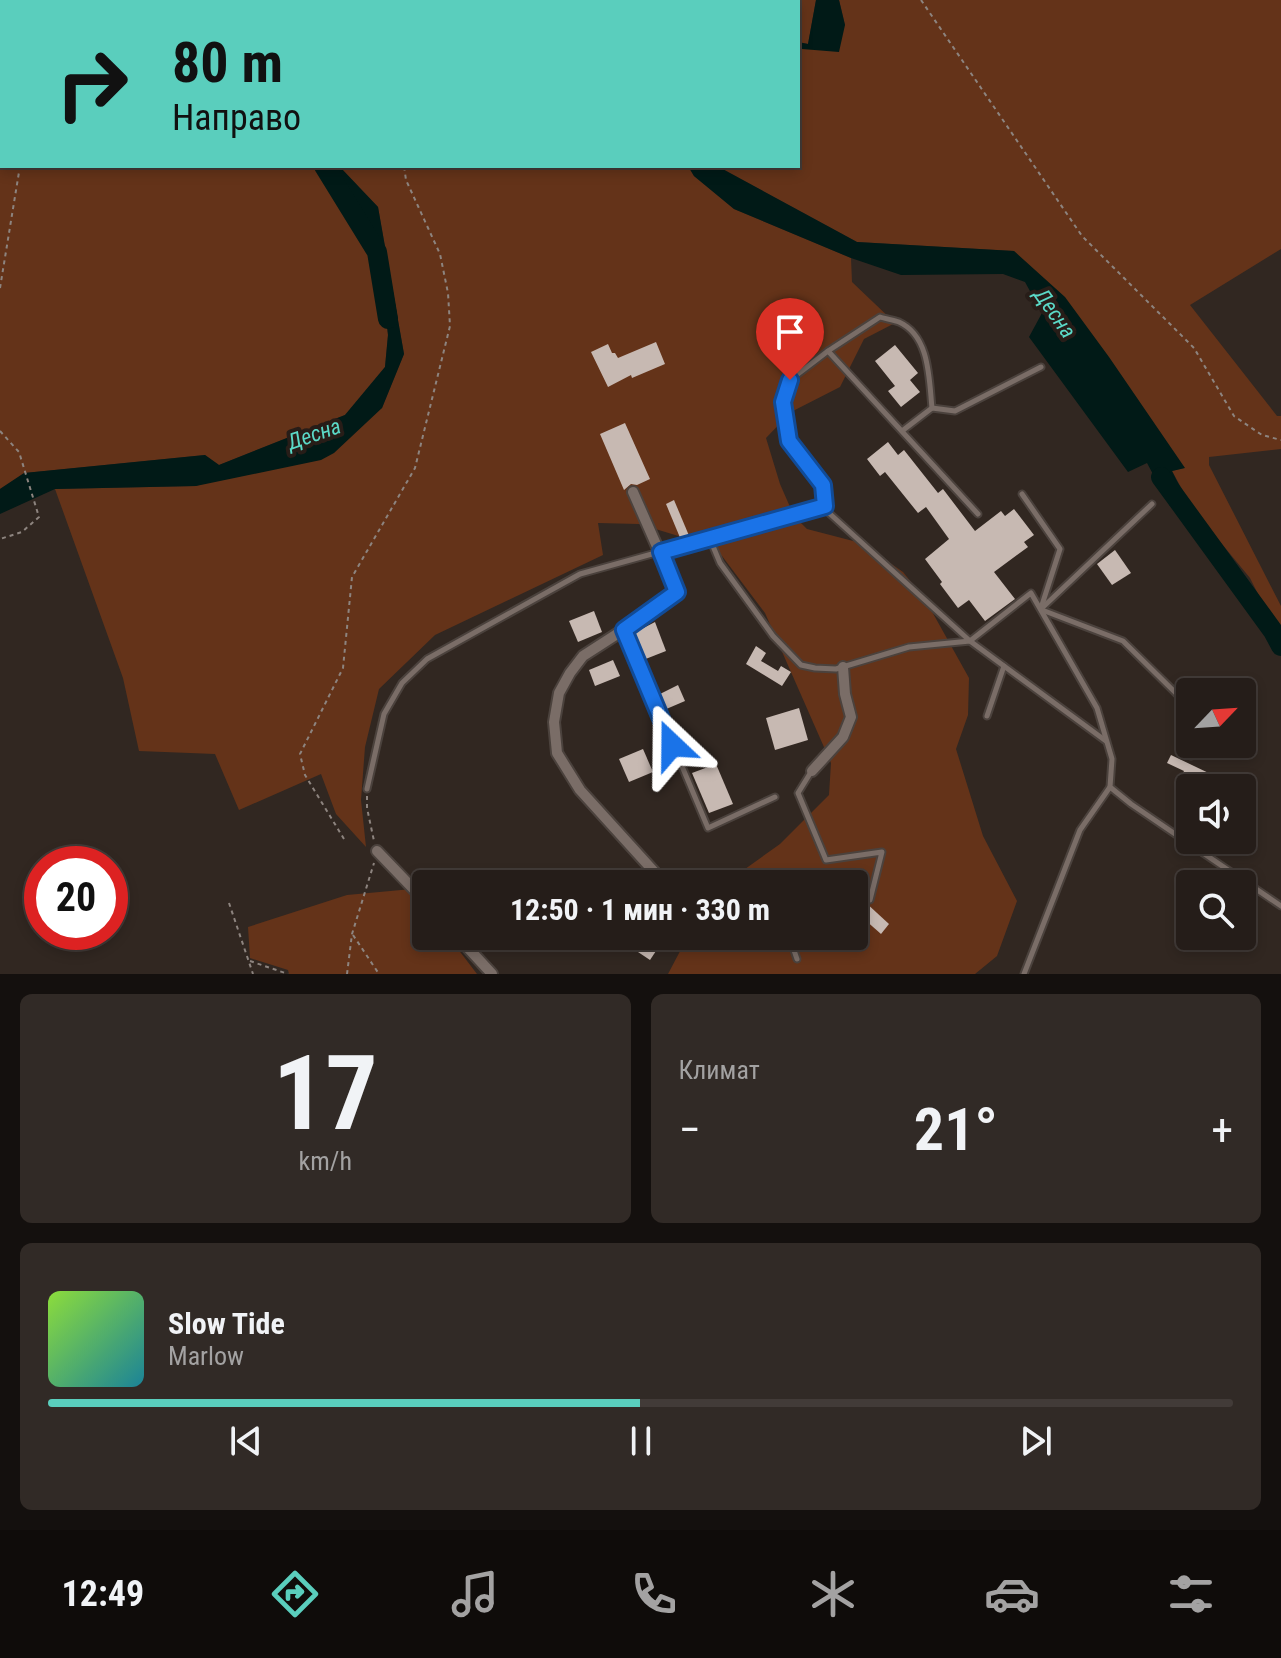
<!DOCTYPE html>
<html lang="ru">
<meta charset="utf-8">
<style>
:root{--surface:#251d19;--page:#312a26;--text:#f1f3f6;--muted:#a3a2a2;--line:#423b38;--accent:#5acebd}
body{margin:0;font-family:"Roboto Condensed",sans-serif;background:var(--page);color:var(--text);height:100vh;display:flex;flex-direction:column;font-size:30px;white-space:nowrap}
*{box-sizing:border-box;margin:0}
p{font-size:26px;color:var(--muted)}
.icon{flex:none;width:44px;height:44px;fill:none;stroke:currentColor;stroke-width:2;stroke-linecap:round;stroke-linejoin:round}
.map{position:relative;height:974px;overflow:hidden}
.side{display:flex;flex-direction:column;gap:20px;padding:20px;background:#14100e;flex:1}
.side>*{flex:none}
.hud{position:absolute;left:0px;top:0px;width:800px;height:168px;box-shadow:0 4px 12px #0003,0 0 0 2px var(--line);background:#5acebd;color:#111;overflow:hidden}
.needle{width:52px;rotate:65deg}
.controls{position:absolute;left:1176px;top:678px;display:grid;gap:16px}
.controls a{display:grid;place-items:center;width:80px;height:80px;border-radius:8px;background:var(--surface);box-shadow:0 4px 12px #0003,0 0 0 2px var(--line);font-size:40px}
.speed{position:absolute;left:24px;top:846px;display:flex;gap:16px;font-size:40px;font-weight:700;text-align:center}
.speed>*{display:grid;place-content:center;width:104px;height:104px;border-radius:50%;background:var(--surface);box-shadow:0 4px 12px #0003,0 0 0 2px var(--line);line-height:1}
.speed .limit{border:12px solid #d22;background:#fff;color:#111}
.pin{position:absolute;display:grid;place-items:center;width:68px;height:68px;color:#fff;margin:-82px -34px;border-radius:50% 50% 50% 0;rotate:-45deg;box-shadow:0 0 8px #0007}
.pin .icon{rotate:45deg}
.me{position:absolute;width:88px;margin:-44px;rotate:337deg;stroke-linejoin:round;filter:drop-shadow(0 0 6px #0008)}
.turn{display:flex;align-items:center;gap:28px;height:168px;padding:0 40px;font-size:36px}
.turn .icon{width:104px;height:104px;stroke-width:2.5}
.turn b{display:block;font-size:56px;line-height:68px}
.big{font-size:60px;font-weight:700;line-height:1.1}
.side .widget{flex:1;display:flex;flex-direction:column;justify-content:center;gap:12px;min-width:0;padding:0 28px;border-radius:12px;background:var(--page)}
.side .dial{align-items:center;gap:0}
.dial b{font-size:104px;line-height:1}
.song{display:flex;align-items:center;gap:24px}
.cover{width:96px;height:96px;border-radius:12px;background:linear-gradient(135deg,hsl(90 70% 55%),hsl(190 70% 35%))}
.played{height:8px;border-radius:4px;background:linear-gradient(90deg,var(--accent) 50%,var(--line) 50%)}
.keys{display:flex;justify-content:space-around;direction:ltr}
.heat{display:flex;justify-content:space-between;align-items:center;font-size:44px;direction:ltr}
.side .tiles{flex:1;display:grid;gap:20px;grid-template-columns:1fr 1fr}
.widget:last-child{grid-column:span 2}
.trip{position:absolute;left:412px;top:870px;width:456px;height:80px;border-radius:8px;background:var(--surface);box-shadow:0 4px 12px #0003,0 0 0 2px var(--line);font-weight:700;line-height:80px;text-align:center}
.dock{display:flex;height:128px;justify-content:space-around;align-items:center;background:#0f0c0a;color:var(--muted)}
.dock .icon{width:56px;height:56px}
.dock .current{color:var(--accent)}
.dock b{font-size:36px;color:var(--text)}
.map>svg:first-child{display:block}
</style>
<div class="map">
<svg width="1281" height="974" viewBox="0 0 1281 974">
<rect width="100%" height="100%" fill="#312721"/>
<g fill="#643319">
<path d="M0 0H39V2H2V166H316L359 215 380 261 388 335 385 367 345 415 219 465 205 455 25 473 0 489Z"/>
<path d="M63 0H816L808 44 798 42V2H64Z"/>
<path d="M839 0H1281V249L1190 305 1277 416H1281V449L1209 457V465L1281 606V634L1267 612 1250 578 1193 509 1172 471 1184 468 1014 251 857 242 717 166H798V50L845 25Z"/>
<path d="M339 166H688L694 176 734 209 851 258 852 282 895 323 864 339 840 387 791 412 766 438 780 484 794 516 807 529 857 542 873 551 903 572 925 599 969 678 968 715 956 749 983 836 1017 901 997 956 975 974H668L688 936H854V884H724L780 844 829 795 831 763 765 613 722 556 708 545 639 524 598 523 603 555 435 635 379 689 365 747 361 800 366 847 336 814 321 774 239 810 215 754 139 751 123 678 55 489 196 486 382 408 404 354 378 207Z"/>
<path d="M412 889 426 907V936H448L477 974H289L288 970 250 958 248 927 347 895Z"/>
</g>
<g fill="#011a17">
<path d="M816 0H839L845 25 839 52 802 49 798 50V42L808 44Z"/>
<path d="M316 166H339L378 207 404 354 382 408 334 453 321 460 196 486 55 489 0 514V489L24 473 205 455 219 465 345 415 385 367 388 335 380 261 359 215Z"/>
<path d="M688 166H717L857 242 1014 251 1065 297 1109 357 1185 468 1172 471 1181 489 1170 506 1147 463 1128 472 1029 337 1042 313 1025 282 1003 274 901 275 851 258 734 209 694 176Z"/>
</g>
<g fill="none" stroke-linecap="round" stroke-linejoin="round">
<g stroke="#011a17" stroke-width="20">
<path d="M324 166 377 252 388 319"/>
<path d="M1161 477 1273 631 1281 646"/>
</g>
</g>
<g fill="#c7b9b2">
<path d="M656 342 665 364 632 378 631 375 608 387 591 352 608 344 612 353H615L618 358Z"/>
<path d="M895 345 918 373 910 380 920 392 901 407 888 391 895 386 875 361Z"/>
<path d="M625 423 650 479 637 485 631 484 624 490 600 434Z"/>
<path d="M888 442 898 455 904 450 938 493 943 489 975 531 1001 511 1005 516 1014 509 1034 535 1024 542 1028 547 994 572 1015 599 985 621 969 600 958 608 940 584 942 582 925 559 949 539 926 507 918 513 885 472 880 476 867 459Z"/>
<path d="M674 500 690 538 681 540 666 504Z"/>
<path d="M1115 550 1131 573 1112 585 1097 564Z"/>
<path d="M594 611 602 632 578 642 569 621Z"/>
<path d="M655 622 666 651 643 660 632 634Z"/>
<path d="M756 646 766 653 761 661 778 671 781 666 791 672 782 686 746 664Z"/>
<path d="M613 660 620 676 595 686 589 670Z"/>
<path d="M678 685 685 701 664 710 658 695Z"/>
<path d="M799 708 808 740 775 750 766 718Z"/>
<path d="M643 749 653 772 629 782 619 759Z"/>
<path d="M1171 755 1240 788H1210L1182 775 1184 771 1167 763Z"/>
<path d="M716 764 733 804 709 813 692 773Z"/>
<path d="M864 901 889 924 881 934 855 911Z"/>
<path d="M614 936H666L650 960Z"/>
</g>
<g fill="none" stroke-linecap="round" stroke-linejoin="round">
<defs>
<g id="lane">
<path d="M828 351 880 317C886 319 894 320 899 322 930 336 929 379 932 408"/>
<path d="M902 431 932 408 955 411 1041 367"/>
<path d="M1022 494 1060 549 1041 608"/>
<path d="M825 506 823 485 789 441 783 402 790 380 828 351 978 514"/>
<path d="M710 539 720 563 773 636 801 665 815 668 836 669 909 647 970 641 1106 741"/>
<path d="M1041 609 1152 504"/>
<path d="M1042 610 1123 641 1190 707"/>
<path d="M625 631 708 828 775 797"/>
<path d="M987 716 1004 666"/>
<path d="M1191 756 1196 744"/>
<path d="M811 772 798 793 826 860 882 852 870 900"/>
<path d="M367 789 384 714 402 683 427 659 580 574 825 506 829 513 970 641 1031 593 1097 708 1112 759 1110 787 1131 804 1281 906"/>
<path d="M659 876 680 884"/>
<path d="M789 936 797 959"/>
<path d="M1024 974 1080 830 1110 787"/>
</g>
<g id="street">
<path d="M633 492 677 592 631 625 583 656 570 673 559 693 554 722 557 753 580 790 658 876"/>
<path d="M812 771 843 737 851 717 845 694 843 667"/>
<path d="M377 851 426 902"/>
<path d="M457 936 492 974"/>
</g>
</defs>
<use href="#lane" stroke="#4b423d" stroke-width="9"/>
<use href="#street" stroke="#4b423d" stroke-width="14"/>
<g stroke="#8d847f" stroke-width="2" stroke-dasharray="4 4" stroke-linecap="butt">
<path d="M921 0 1082 236 1194 348 1234 416 1262 435 1281 440"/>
<path d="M370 2 371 0"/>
<path d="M0 43 2 50"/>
<path d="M0 288 20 166"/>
<path d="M0 431 19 452 39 517 22 532 0 539"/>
<path d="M367 796V808L374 841"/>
<path d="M344 839 305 775 300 754 343 668 352 577 415 468 450 326 448 293 440 254 406 180 404 166"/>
<path d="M229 903 253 974"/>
<path d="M353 935 379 974"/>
<path d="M250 961 288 974"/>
<path d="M347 974 352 934 374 863"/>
</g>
<use href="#lane" stroke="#7a6d67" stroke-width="5"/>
<use href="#street" stroke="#7a6d67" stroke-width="10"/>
</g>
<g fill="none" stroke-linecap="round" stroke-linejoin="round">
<defs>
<path id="route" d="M672 745 624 630 677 592 661 552 825 506 823 485 789 441 783 402 790 380"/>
</defs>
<use href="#route" stroke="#114b97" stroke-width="20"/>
<use href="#route" stroke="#1a73e8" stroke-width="14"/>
</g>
<g text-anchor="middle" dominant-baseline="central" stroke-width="8" stroke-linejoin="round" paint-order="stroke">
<g font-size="22" font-style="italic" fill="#5bd9c7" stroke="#271d18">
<text transform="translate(1055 313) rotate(55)">Десна</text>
<text transform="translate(314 434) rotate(-19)">Десна</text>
</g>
</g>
</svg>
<div class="controls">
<a><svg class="needle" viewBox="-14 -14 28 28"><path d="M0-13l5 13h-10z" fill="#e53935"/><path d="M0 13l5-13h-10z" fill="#a3a2a2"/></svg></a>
<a><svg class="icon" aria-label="sound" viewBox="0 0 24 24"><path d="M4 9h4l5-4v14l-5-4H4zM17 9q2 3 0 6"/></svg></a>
<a><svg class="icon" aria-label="search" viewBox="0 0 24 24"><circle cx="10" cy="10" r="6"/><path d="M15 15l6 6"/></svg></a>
</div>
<div class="speed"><div class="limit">20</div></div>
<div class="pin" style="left:790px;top:380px;background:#d93025"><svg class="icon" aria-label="arrive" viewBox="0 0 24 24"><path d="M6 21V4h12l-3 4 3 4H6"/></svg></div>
<svg class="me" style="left:672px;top:745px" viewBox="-20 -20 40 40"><path d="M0-17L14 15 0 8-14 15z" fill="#1a73e8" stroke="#fff" stroke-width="4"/></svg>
<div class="trip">12:50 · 1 мин · 330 m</div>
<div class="hud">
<div class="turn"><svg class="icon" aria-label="right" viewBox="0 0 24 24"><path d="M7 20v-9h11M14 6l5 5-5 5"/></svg><div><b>80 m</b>Направо</div></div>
</div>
</div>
<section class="side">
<div class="tiles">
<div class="widget dial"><b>17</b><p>km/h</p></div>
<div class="widget"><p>Климат</p>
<div class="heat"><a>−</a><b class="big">21°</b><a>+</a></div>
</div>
<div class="widget">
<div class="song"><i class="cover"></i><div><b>Slow Tide</b><p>Marlow</p></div></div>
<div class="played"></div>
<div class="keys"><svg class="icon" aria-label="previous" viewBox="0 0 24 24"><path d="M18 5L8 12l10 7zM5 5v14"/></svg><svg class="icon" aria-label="pause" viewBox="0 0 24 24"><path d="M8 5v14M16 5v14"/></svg><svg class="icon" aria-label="next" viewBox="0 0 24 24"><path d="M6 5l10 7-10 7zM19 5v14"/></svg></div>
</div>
</div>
</section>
<nav class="dock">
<b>12:49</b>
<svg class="icon current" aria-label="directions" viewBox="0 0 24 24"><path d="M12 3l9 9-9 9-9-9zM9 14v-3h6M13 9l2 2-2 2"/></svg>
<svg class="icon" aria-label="music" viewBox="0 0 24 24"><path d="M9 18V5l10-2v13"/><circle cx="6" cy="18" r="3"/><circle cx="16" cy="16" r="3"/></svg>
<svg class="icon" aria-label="phone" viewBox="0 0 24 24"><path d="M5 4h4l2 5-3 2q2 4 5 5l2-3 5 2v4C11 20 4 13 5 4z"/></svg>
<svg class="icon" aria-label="climate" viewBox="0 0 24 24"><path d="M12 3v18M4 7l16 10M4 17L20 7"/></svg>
<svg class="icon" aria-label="car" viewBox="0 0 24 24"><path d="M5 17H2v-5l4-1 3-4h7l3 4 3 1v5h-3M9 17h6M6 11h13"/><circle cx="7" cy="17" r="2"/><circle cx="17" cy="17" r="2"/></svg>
<svg class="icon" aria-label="filters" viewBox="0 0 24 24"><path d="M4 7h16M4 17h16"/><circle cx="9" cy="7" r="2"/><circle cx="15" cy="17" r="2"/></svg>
</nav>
